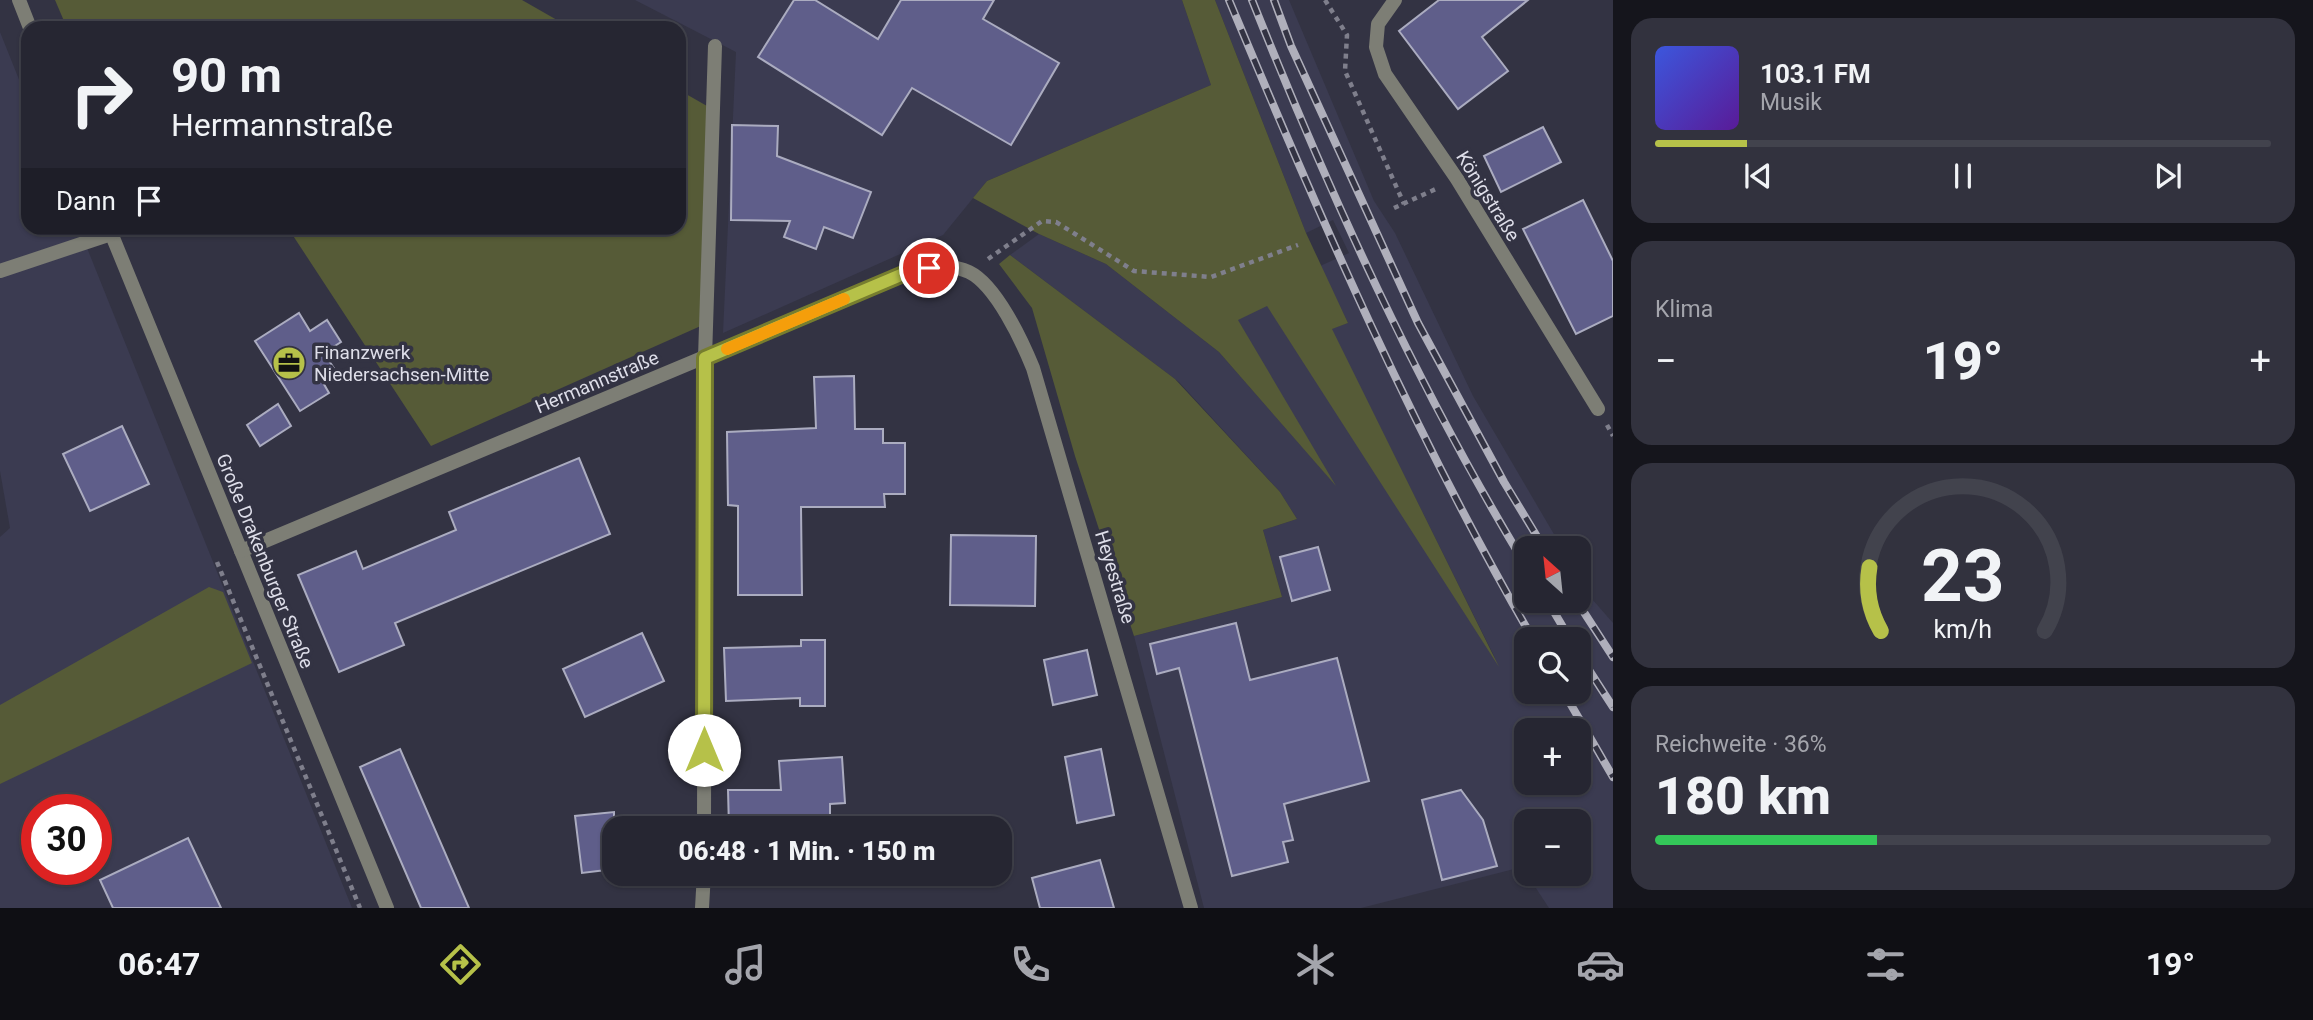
<!DOCTYPE html>
<html lang="de">
<meta charset="utf-8">
<style>
:root{--surface:#262632;--page:#32323e;--text:#f1f3f6;--muted:#a4a5ac;--line:#42434d;--accent:#b6c149}
body{margin:0;font-family:Roboto,sans-serif;background:var(--page);color:var(--text);height:100vh;display:flex;flex-direction:column;font-size:26px;white-space:nowrap}
*{box-sizing:border-box;margin:0}
p{font-size:23px;color:var(--muted)}
.icon{flex:none;width:38px;height:38px;fill:none;stroke:currentColor;stroke-width:2;stroke-linecap:round;stroke-linejoin:round}
.map{position:relative;flex:1;overflow:hidden}
.details{display:flex;flex-direction:column;gap:18px;padding:18px;background:#15151c;width:700px}
.details>*{flex:none}
.hud{position:absolute;left:21px;top:21px;width:665px;height:214px;border-radius:21px;box-shadow:0 2px 5px #0004,0 0 0 2px var(--line);background:#262632;color:var(--text);overflow:hidden}
.needle{width:46px;rotate:333deg}
.tools{position:absolute;left:1514px;top:536px;display:grid;gap:14px}
.tools a{display:grid;place-items:center;width:77px;height:77px;border-radius:14px;background:var(--surface);box-shadow:0 2px 5px #0004,0 0 0 2px var(--line);font-size:35px}
.speed{position:absolute;left:21px;top:794px;display:flex;gap:14px;font-size:35px;font-weight:700;text-align:center}
.speed>*{display:grid;place-content:center;width:91px;height:91px;border-radius:50%;background:var(--surface);box-shadow:0 2px 5px #0004,0 0 0 2px var(--line);line-height:1}
.speed .limit{border:10px solid #d22;background:#fff;color:#111}
.pin{position:absolute;display:grid;place-items:center;width:60px;height:60px;color:#fff;margin:-30px;border:4px solid #fff;border-radius:50%;box-shadow:0 2px 7px #0007}
.me{position:absolute;width:77px;margin:-38px;rotate:0deg;stroke-linejoin:round;filter:drop-shadow(0 0 5px #0008)}
.turn{display:flex;align-items:center;gap:24px;height:147px;padding:0 35px;font-size:32px}
.turn .icon{width:91px;height:91px;stroke-width:2.5}
.turn b{display:block;font-size:49px;line-height:60px}
.then{display:flex;align-items:center;height:66px;padding:0 35px;background:#0003;gap:14px;font-size:26px}
.big{font-size:52px;font-weight:800;line-height:1.1}
.details .widget{flex:1;display:flex;flex-direction:column;justify-content:center;gap:10px;min-width:0;padding:0 24px;border-radius:21px;background:var(--page)}
.details .dial{align-items:center;gap:0}
.dial svg{height:182px;overflow:visible;fill:none;stroke:var(--line);stroke-width:7;stroke-linecap:round;text-anchor:middle}
.dial text{fill:var(--text);stroke:none}
.song{display:flex;align-items:center;gap:21px}
.cover{width:84px;height:84px;border-radius:10px;background:linear-gradient(135deg,hsl(230 70% 55%),hsl(270 70% 35%))}
.played{height:7px;border-radius:4px;background:linear-gradient(90deg,var(--accent) 15%,var(--line) 15%)}
.keys{display:flex;justify-content:space-around;direction:ltr}
.heat{display:flex;justify-content:space-between;align-items:center;font-size:38px;direction:ltr}
.charge{height:10px;border-radius:5px;background:linear-gradient(90deg,#34c759 36%,var(--line) 0)}
.trip{position:absolute;left:602px;top:816px;width:410px;height:70px;border-radius:21px;background:var(--surface);box-shadow:0 2px 5px #0004,0 0 0 2px var(--line);font-weight:800;line-height:70px;text-align:center}
.tab-bar{display:flex;height:112px;justify-content:space-around;align-items:center;background:#0f0f14;color:var(--muted)}
.tab-bar .icon{width:49px;height:49px}
.tab-bar .current{color:var(--accent)}
.tab-bar b{font-size:32px;color:var(--text)}
main{display:flex;flex:1;min-height:0}
.map>svg:first-child{display:block}
</style>
<main>
<div class="map">
<svg width="1613" height="908" viewBox="0 0 1613 908">
<rect width="100%" height="100%" fill="#333343"/>
<g fill="#3b3b51" fill-rule="evenodd">
<path d="M635 0H1182L1211 85 987 181 943 235 723 333 736 52Z"/>
<path d="M1215 0H1289L1374 201 1395 233 1473 396 1562 548H1526V600H1578L1579 576 1592 599 1613 623V908H1549L1526 873H1578V821H1526V873L1522 867 1361 908H1204L1134 636 1282 597 1263 530 1297 519 1280 492 1179 382 1010 255 1039 234 1106 264 1219 352 1332 481 1237 319 1267 305 1495 658 1331 329 1348 323 1320 266 1349 253 1333 220 1306 233ZM1526 639H1578V691H1526ZM1526 730H1578V782H1526Z"/>
<path d="M0 32 28 102V228H79L352 908H0V537L10 528 0 471ZM37 810H96V870H37Z"/>
</g>
<g fill="#565b37">
<path d="M55 0H522L571 28H67Z"/>
<path d="M1182 0H1215L1306 233 1348 323 1332 329 1499 667 1267 306 1238 320 1336 486 1219 352 1106 264 1039 234 973 198 987 181 1211 85Z"/>
<path d="M679 90 707 106 703 325 431 446 288 228H679Z"/>
<path d="M1010 255 1175 379 1280 492 1297 519 1263 530 1282 597 1134 636 1075 456 1032 308 999 264Z"/>
<path d="M209 587 223 592 252 663 0 784V705Z"/>
</g>
<g fill="#5f5e8a" stroke="#abacc0" stroke-width="2">
<path d="M794 0H815L878 39 901 0H994L983 19 1059 63 1011 145 912 88 882 135 758 57Z"/>
<path d="M1439 0H1528L1482 37 1508 71 1458 109 1399 31Z"/>
<path d="M732 125 778 126 777 156 871 192 853 238 824 227 816 249 784 237 790 221 731 220Z"/>
<path d="M1543 127 1561 162 1501 192 1484 156Z"/>
<path d="M1583 200 1613 261V316L1576 334 1523 229Z"/>
<path d="M299 313 310 331 327 320 341 342 324 353 335 370 321 379 329 393 300 411 255 341Z"/>
<path d="M854 376 855 429H883V443H905V494H884L885 507H801L802 595H738V506L728 505 727 432 816 428 814 377Z"/>
<path d="M278 404 291 426 260 446 247 425Z"/>
<path d="M122 426 149 484 90 511 63 454Z"/>
<path d="M579 458 610 534 395 623 404 645 339 672 298 575 356 551 363 569 456 530 449 512Z"/>
<path d="M951 535 1036 536 1035 606 950 605Z"/>
<path d="M1318 547 1330 590 1292 601 1280 557Z"/>
<path d="M1236 623 1250 680 1337 658 1369 781 1284 804 1293 840 1283 842 1288 862 1232 876 1179 668 1157 674 1150 644Z"/>
<path d="M642 633 664 681 585 717 563 669Z"/>
<path d="M801 640H825V706H800V698L726 701 724 648 801 646Z"/>
<path d="M1087 650 1097 695 1053 705 1044 660Z"/>
<path d="M400 749 469 908H421L360 767Z"/>
<path d="M1101 749 1114 815 1077 823 1065 757Z"/>
<path d="M842 757 845 803 830 804V828H729L728 790H781L779 761Z"/>
<path d="M1461 790 1483 820 1497 866 1442 880 1422 800Z"/>
<path d="M614 812V869L582 873 575 816Z"/>
<path d="M188 838 221 908H113L100 880Z"/>
<path d="M1100 860 1114 908H1040L1032 878Z"/>
</g>
<g fill="none" stroke-linecap="round" stroke-linejoin="round">
<g stroke="#7f7f8c" stroke-width="4.5" stroke-dasharray="5 5" stroke-linecap="butt">
<path d="M1325 0 1347 35 1345 71 1404 204"/>
<path d="M1394 208 1438 188"/>
<path d="M988 259 1042 221 1056 222 1134 271 1211 277 1298 245"/>
<path d="M1607 425 1613 436"/>
<path d="M217 562 360 908"/>
</g>
<g stroke="#7d7e75" stroke-width="14">
<path d="M19 0 30 28"/>
<path d="M1395 0 1378 24 1376 47 1385 74 1457 179 1598 409"/>
<path d="M109 228 387 908"/>
<path d="M0 271 111 234"/>
<path d="M241 551 915 269C933 267 952 264 969 272 996 285 1022 341 1033 368L1191 908"/>
<path d="M704 828 705 358 715 46"/>
<path d="M702 908 704 873"/>
</g>
<defs>
<g id="rail">
<path d="M1229 0C1320 218 1414 434 1533 639"/>
<path d="M1252 0C1330 195 1417 386 1526 566"/>
<path d="M1274 0 1291 46 1418 323 1504 482 1544 548"/>
<path d="M1547 600 1570 639"/>
<path d="M1576 600 1613 657"/>
<path d="M1578 653 1613 707"/>
<path d="M1563 691 1613 777"/>
</g>
</defs>
<use href="#rail" stroke="#afafbb" stroke-width="8"/>
<use href="#rail" stroke="#333343" stroke-width="5" stroke-dasharray="16" stroke-linecap="butt"/>
</g>
<g fill="none" stroke-linecap="round" stroke-linejoin="round">
<defs>
<path id="route" d="M704 750 705 358 915 269 929 268"/>
</defs>
<use href="#route" stroke="#767d2f" stroke-width="18"/>
<use href="#route" stroke="#b6c149" stroke-width="12"/>
<path stroke="#f59e0b" stroke-width="12" d="M727 349 844 299"/>
</g>
<defs>
<symbol id="office-disc" viewBox="-11 -11 22 22"><circle r="9.5" fill="#b6c149" stroke="#333343"/><path d="M-6-3h4V-5.5h4V-3h4V5H-6ZM-1-4.5V-3h2v-1.5ZM-6 0V1H6V0Z" fill="#111"/></symbol>
</defs>
<g fill-rule="evenodd">
<use href="#office-disc" x="270" y="344" width="38" height="38"/>
</g>
<g text-anchor="middle" dominant-baseline="central" stroke-width="7" stroke-linejoin="round" paint-order="stroke">
<g font-size="19" fill="#dedee9" stroke="#333343">
<text transform="translate(1488 196) rotate(58)">Königstraße</text>
<text transform="translate(597 382) rotate(-23)">Hermannstraße</text>
<text transform="translate(265 561) rotate(68)">Große Drakenburger Straße</text>
<text transform="translate(1115 577) rotate(73)">Heyestraße</text>
</g>
<g font-size="19" fill="#dedee9" stroke="#333343" text-anchor="start">
<text x="314" y="352">Finanzwerk<tspan x="314" dy="22">Niedersachsen-Mitte</tspan></text>
</g>
</g>
</svg>
<div class="tools">
<a><svg class="needle" viewBox="-14 -14 28 28"><path d="M0-13l5 13h-10z" fill="#e53935"/><path d="M0 13l5-13h-10z" fill="#a4a5ac"/></svg></a>
<a><svg class="icon" aria-label="search" viewBox="0 0 24 24"><circle cx="10" cy="10" r="6"/><path d="M15 15l6 6"/></svg></a>
<a>+</a>
<a>−</a>
</div>
<div class="speed"><div class="limit">30</div></div>
<div class="pin" style="left:929px;top:268px;background:#d93025"><svg class="icon" aria-label="arrive" viewBox="0 0 24 24"><path d="M6 21V4h12l-3 4 3 4H6"/></svg></div>
<svg class="me" style="left:704px;top:750px" viewBox="-20 -20 40 40"><circle r="19" fill="#fff"/><path d="M0-13L10 11 0 6-10 11z" fill="#b6c149"/></svg>
<div class="trip">06:48 · 1 Min. · 150 m</div>
<div class="hud">
<div class="turn"><svg class="icon" aria-label="right" viewBox="0 0 24 24"><path d="M7 20v-9h11M14 6l5 5-5 5"/></svg><div><b>90 m</b>Hermannstraße</div></div>
<div class="then">Dann<svg class="icon" aria-label="arrive" viewBox="0 0 24 24"><path d="M6 21V4h12l-3 4 3 4H6"/></svg></div>
</div>
</div>
<section class="details">
<div class="widget">
<div class="song"><i class="cover"></i><div><b>103.1 FM</b><p>Musik</p></div></div>
<div class="played"></div>
<div class="keys"><svg class="icon" aria-label="previous" viewBox="0 0 24 24"><path d="M18 5L8 12l10 7zM5 5v14"/></svg><svg class="icon" aria-label="pause" viewBox="0 0 24 24"><path d="M8 5v14M16 5v14"/></svg><svg class="icon" aria-label="next" viewBox="0 0 24 24"><path d="M6 5l10 7-10 7zM19 5v14"/></svg></div>
</div>
<div class="widget"><p>Klima</p>
<div class="heat"><a>−</a><b class="big">19°</b><a>+</a></div>
</div>
<div class="widget dial"><svg viewBox="0 0 100 80">
<path d="M14 69A42 42 0 1 1 86 69"/>
<path d="M14 69A42 42 0 0 1 9 41" stroke="#b6c149"/>
<text x="50" y="56" font-size="32" font-weight="700">23</text>
<text x="50" y="72" font-size="11">km/h</text>
</svg></div>
<div class="widget"><p>Reichweite · 36%</p><b class="big">180 km</b><div class="charge"></div></div>
</section>
</main>
<nav class="tab-bar">
<b>06:47</b>
<svg class="icon current" aria-label="directions" viewBox="0 0 24 24"><path d="M12 3l9 9-9 9-9-9zM9 14v-3h6M13 9l2 2-2 2"/></svg>
<svg class="icon" aria-label="music" viewBox="0 0 24 24"><path d="M9 18V5l10-2v13"/><circle cx="6" cy="18" r="3"/><circle cx="16" cy="16" r="3"/></svg>
<svg class="icon" aria-label="phone" viewBox="0 0 24 24"><path d="M5 4h4l2 5-3 2q2 4 5 5l2-3 5 2v4C11 20 4 13 5 4z"/></svg>
<svg class="icon" aria-label="climate" viewBox="0 0 24 24"><path d="M12 3v18M4 7l16 10M4 17L20 7"/></svg>
<svg class="icon" aria-label="car" viewBox="0 0 24 24"><path d="M5 17H2v-5l4-1 3-4h7l3 4 3 1v5h-3M9 17h6M6 11h13"/><circle cx="7" cy="17" r="2"/><circle cx="17" cy="17" r="2"/></svg>
<svg class="icon" aria-label="filters" viewBox="0 0 24 24"><path d="M4 7h16M4 17h16"/><circle cx="9" cy="7" r="2"/><circle cx="15" cy="17" r="2"/></svg>
<b>19°</b>
</nav>
